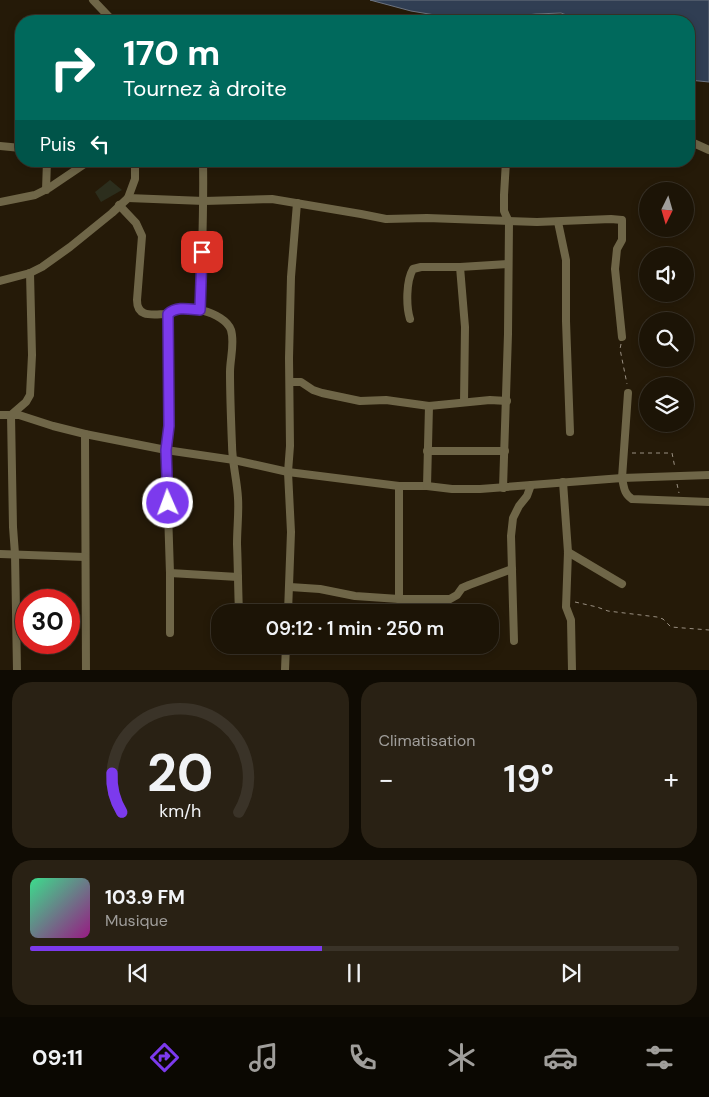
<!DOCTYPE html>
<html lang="fr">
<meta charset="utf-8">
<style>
:root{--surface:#1c1406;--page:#292114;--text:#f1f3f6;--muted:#a09e9b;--line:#3a3328;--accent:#7c3aed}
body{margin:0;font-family:"DM Sans",sans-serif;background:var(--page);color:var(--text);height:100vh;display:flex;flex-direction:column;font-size:19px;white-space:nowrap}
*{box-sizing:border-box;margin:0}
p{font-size:16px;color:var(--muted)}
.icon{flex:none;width:28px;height:28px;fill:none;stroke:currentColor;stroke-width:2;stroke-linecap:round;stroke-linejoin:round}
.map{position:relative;height:670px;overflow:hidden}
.panel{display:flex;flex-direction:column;gap:12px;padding:12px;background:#0f0b03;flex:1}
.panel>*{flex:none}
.guide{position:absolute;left:15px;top:15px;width:680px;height:152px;border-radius:20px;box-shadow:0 2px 8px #0003,0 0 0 1px var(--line);background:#00695c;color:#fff;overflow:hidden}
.needle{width:32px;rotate:185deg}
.buttons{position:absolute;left:639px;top:182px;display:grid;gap:10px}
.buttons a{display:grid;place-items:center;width:55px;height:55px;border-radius:50%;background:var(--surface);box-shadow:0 2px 8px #0003,0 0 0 1px var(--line);font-size:25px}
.speed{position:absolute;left:15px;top:589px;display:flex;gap:10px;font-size:25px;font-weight:700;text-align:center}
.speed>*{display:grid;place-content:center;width:65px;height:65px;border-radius:50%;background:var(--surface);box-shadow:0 2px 8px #0003,0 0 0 1px var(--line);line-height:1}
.speed .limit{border:8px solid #d22;background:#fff;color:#111}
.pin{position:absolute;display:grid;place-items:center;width:42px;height:42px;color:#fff;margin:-21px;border-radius:10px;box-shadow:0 2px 8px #0006}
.me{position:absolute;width:55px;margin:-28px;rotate:358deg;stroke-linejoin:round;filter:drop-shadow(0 0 4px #0008)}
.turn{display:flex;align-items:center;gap:18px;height:105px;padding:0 25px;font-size:22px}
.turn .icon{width:65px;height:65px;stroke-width:2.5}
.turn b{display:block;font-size:35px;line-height:42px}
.then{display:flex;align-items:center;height:48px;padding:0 25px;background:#0003;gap:10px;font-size:19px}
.big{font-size:38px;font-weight:600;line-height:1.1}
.panel .tile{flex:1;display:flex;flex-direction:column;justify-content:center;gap:8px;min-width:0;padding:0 18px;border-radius:20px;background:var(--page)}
.panel .dial{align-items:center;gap:0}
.dial svg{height:130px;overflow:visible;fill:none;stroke:var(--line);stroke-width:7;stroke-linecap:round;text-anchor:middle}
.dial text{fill:var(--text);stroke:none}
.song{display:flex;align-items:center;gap:15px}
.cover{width:60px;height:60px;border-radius:8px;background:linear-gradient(135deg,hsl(150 70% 55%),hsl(310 70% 35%))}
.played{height:5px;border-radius:2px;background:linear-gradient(90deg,var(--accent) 45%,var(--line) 45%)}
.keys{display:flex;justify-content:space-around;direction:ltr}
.heat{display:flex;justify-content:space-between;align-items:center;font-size:28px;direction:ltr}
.panel .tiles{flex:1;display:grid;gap:12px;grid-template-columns:1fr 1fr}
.tile:last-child{grid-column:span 2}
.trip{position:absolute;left:211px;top:604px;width:288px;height:50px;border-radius:20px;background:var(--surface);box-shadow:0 2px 8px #0003,0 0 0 1px var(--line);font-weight:600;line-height:50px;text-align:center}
.menu{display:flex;height:80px;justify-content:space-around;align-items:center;background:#0b0802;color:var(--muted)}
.menu .icon{width:35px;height:35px}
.menu .on{color:var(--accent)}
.menu b{font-size:22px;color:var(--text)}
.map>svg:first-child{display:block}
</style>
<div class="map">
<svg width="709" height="670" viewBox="0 0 709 670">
<rect width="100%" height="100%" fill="#251a08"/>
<path fill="#2c2e1d" d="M110 180 122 190 101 202 95 192Z"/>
<path fill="#303e53" stroke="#6d7480" d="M370 0H709V82L689 80V21H583L561 13 536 14 471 21 411 11Z"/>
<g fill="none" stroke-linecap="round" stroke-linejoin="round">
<g stroke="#998f81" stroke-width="1" stroke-dasharray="4 4" stroke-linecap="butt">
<path d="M621 344 620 349 627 384"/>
<path d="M632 453H672L675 468"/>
<path d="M677 484 679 493"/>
<path d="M575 602 597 607 608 611 657 617 663 619 671 627 709 630"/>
</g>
<g stroke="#6f6648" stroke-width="8">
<path d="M93 0 113 21"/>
<path d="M689 141 709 150"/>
<path d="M0 146 21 148"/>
<path d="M46 190 47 161"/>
<path d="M128 198 204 201 272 199 361 214 386 219 427 218 537 222 611 219 622 220V240L617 249 615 269 622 337"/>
<path d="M0 202 35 195 49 188 89 161"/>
<path d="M119 205 136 223 142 236 137 300C137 319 154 314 168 314 181 301 225 312 231 330 235 343 230 359 230 372 230 396 231 420 232 445 232 462 237 480 238 498 239 513 237 528 237 544 238 567 238 590 239 612"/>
<path d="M558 222 566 260V321L570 432"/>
<path d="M460 267 465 327 464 402"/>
<path d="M0 281 30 273 42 267 70 247 112 213 128 198 135 179V161"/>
<path d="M200 310C202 260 204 211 203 161"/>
<path d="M168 314 169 426 166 450 170 573V633"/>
<path d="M410 319C406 306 406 281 413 269L421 267H460L508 264"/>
<path d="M290 382H301L313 390 322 393 360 401 386 400 429 406 490 400 507 401"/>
<path d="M628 393 622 478C624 487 624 494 632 499L709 502"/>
<path d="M0 415H19L53 426 85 434 166 450 234 460 288 472 399 486H427L452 489H480L622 478 709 475"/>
<path d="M11 415 13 527 15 554 17 670"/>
<path d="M11 415 26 402 30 395 32 355 30 273"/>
<path d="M85 434 86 670"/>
<path d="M427 451H505"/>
<path d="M563 482 568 552 566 607 571 620 572 670"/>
<path d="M427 486 429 406"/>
<path d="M503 488 508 334 509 222 504 211V195L506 161"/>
<path d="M568 552 622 584"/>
<path d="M0 554 85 557"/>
<path d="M170 573 238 577"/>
<path d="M290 587 320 589 355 596 399 599H450L457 595 462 588 469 585 512 569"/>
<path d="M399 599V486"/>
<path d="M288 612 291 532 288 472 290 446 289 358 291 277 297 203"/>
<path d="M514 641 511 536 513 518 519 506 527 496 531 485"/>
<path d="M239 645 240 648"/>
<path d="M285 670 286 645"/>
</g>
</g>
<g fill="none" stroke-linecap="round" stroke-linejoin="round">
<defs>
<path id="route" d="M168 503 166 450 169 426 168 314C176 306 189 309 200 310L202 252"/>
</defs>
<use href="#route" stroke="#51269a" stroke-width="12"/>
<use href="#route" stroke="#7c3aed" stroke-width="9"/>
</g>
</svg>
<div class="buttons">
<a><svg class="needle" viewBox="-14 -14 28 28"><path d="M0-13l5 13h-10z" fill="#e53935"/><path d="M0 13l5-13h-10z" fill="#a09e9b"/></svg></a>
<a><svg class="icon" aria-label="sound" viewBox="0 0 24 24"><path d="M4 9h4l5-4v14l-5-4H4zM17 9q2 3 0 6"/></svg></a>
<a><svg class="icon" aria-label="search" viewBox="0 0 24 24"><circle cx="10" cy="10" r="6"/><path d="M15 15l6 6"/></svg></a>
<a><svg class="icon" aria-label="layers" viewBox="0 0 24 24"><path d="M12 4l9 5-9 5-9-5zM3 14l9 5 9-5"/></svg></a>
</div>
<div class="speed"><div class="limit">30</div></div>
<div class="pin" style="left:202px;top:252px;background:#d93025"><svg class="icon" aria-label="arrive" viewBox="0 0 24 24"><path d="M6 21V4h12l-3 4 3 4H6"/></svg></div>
<svg class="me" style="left:168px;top:503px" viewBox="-20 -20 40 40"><circle r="17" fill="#7c3aed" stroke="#fff" stroke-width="3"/><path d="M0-11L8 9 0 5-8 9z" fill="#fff"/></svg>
<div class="trip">09:12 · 1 min · 250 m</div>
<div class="guide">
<div class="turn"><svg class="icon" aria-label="right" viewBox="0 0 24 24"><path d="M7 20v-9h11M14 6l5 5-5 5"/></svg><div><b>170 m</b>Tournez à droite</div></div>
<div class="then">Puis<svg class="icon" aria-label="left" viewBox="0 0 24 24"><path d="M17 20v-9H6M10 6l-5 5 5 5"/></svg></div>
</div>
</div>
<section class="panel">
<div class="tiles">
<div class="tile dial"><svg viewBox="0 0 100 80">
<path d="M14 69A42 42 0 1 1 86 69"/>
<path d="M14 69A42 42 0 0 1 8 45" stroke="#7c3aed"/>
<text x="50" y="56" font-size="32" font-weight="700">20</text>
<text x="50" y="72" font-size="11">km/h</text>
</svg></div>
<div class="tile"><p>Climatisation</p>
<div class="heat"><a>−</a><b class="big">19°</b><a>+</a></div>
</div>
<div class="tile">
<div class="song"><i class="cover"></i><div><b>103.9 FM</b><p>Musique</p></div></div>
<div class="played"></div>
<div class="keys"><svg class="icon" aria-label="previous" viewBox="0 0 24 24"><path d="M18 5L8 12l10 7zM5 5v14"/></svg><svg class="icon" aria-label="pause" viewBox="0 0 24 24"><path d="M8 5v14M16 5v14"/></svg><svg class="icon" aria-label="next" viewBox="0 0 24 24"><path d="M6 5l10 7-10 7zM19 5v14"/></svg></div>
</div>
</div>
</section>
<nav class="menu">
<b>09:11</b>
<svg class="icon on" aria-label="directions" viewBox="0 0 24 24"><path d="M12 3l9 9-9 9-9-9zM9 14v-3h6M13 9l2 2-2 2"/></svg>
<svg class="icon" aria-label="music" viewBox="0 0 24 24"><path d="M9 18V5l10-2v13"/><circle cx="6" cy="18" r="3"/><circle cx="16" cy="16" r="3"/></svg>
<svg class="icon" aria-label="phone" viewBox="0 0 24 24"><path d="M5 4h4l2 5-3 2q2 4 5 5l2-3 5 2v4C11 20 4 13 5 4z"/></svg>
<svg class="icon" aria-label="climate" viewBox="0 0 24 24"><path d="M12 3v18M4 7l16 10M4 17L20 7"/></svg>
<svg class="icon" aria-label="car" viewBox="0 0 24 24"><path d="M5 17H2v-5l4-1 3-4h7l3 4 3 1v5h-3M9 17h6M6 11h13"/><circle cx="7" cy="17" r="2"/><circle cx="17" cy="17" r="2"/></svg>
<svg class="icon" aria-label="filters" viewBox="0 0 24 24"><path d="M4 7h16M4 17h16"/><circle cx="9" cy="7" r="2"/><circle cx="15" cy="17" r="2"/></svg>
</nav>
